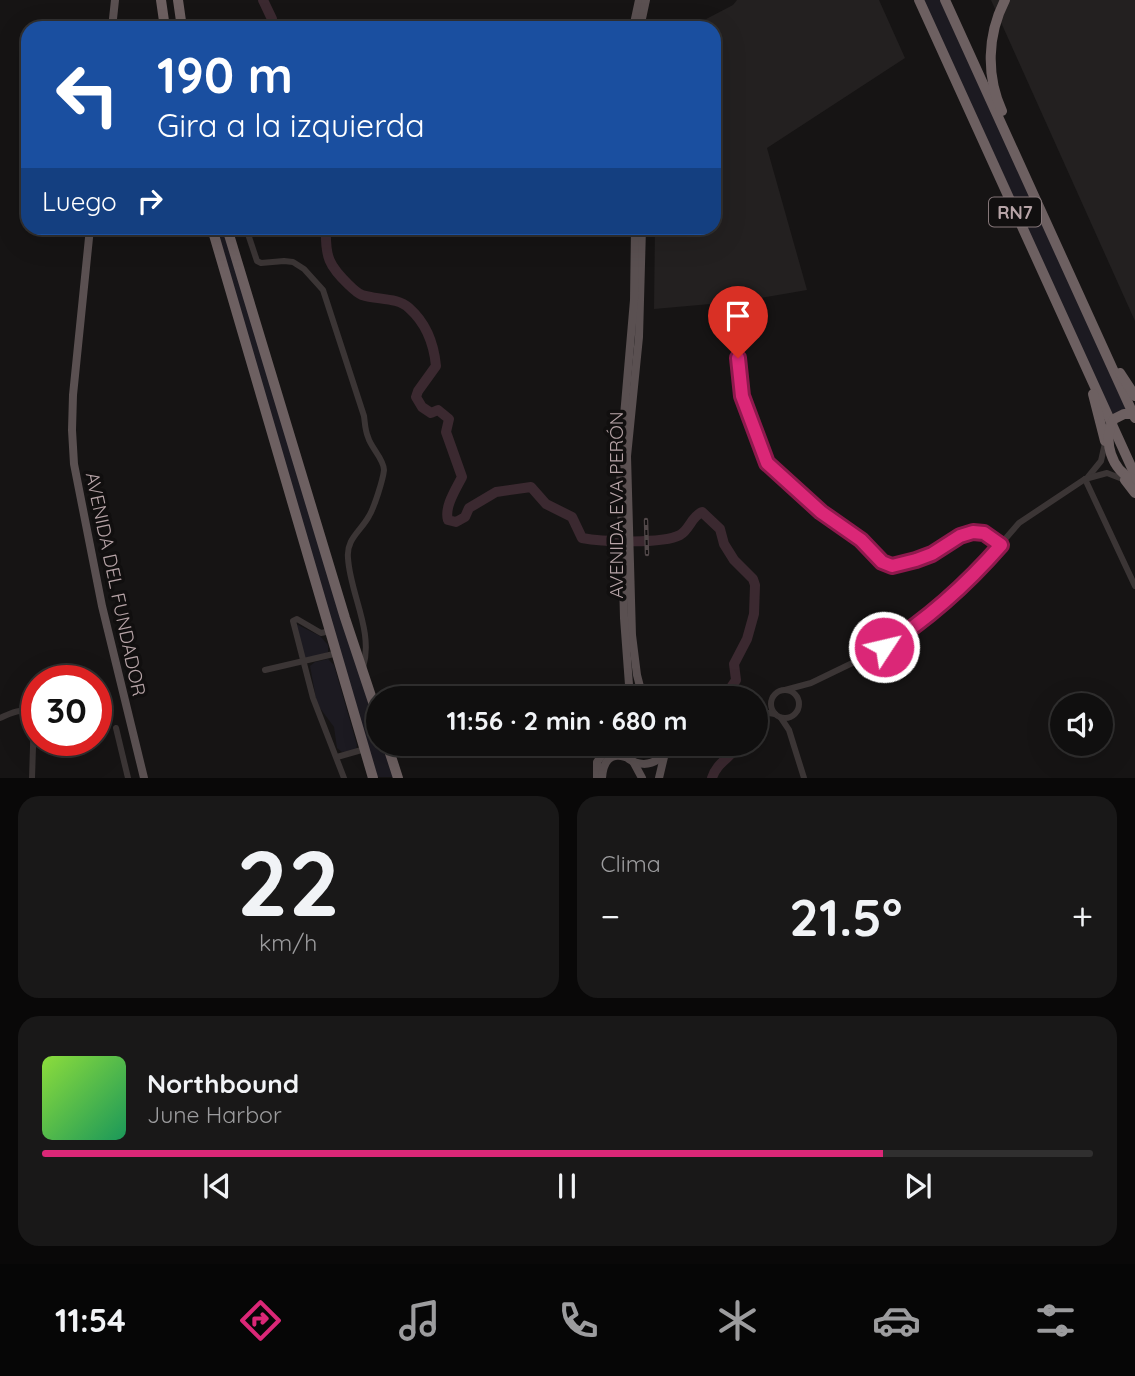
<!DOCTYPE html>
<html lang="es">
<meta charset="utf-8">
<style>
:root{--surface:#100f0f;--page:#191818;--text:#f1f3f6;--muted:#9c9c9e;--line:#302f2f;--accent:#db2777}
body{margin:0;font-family:Quicksand,sans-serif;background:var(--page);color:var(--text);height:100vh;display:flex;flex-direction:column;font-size:26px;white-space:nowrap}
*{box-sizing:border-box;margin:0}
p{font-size:23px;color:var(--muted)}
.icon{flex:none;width:38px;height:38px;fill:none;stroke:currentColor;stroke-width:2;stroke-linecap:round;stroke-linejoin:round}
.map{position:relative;height:778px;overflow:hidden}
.side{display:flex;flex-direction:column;gap:18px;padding:18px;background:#090808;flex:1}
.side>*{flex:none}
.guide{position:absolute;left:21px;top:21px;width:700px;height:214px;border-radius:21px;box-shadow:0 7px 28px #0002,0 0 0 2px var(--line);background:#1a4fa0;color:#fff;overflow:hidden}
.fabs{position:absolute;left:1050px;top:693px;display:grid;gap:14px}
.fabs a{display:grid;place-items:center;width:63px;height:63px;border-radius:50%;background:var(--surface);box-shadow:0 7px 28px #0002,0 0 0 2px var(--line);font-size:35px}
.speed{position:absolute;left:21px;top:665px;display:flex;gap:14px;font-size:35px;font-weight:700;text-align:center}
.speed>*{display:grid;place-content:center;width:91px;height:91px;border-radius:50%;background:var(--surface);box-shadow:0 7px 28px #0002,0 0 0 2px var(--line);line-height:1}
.speed .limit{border:10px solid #d22;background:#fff;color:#111}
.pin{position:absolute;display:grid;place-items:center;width:60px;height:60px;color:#fff;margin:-72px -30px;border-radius:50% 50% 50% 0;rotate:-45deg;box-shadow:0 0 7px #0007}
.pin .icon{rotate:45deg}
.me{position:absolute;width:77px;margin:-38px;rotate:55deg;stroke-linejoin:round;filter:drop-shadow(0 0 5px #0008)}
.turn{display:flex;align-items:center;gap:24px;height:147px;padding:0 21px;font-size:32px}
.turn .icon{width:91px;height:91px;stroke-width:2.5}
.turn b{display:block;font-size:49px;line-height:60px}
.then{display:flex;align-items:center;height:66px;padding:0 21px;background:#0003;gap:14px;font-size:26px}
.big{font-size:52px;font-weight:700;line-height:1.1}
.side .tile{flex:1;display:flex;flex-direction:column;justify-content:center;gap:10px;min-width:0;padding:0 24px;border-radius:21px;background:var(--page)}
.side .dial{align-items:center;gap:0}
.dial b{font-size:91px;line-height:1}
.song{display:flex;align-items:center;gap:21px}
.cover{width:84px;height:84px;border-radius:10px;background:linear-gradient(135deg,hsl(90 70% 55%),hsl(150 70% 35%))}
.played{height:7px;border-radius:4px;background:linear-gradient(90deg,var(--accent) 80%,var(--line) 80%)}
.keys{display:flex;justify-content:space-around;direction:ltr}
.heat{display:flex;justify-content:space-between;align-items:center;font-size:38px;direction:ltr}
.side .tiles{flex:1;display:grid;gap:18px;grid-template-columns:1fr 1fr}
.tile:last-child{grid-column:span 2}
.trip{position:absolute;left:366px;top:686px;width:402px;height:70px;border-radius:35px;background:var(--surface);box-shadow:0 7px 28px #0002,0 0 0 2px var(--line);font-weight:700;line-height:70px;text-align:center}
.tabs{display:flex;height:112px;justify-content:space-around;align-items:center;background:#060606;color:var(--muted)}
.tabs .icon{width:49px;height:49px}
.tabs .on{color:var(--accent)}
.tabs b{font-size:32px;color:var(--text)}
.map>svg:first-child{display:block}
</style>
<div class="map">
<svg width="1135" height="778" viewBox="0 0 1135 778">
<rect width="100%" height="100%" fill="#161414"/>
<g fill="#232020">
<path d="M737 0H879L905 58 767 148 807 290 744 301 654 309 655 228H714V28H689L733 5Z"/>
<path d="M991 0H1135V321Z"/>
</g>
<g fill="#1c1a21">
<path d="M923 0H941L1129 411 1112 418Z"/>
<path d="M214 228H225L346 631 378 726V744H384L395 777H376Z"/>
<path d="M296 624 320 636 328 645V652L324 654 304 658Z"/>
<path d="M328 659 334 665 357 745 356 750 342 752 337 748 334 727 317 704 310 666 315 662Z"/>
</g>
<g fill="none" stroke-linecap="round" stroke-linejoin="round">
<g stroke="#3b2930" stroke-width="10">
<path d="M263 0 272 19 270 28"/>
<path d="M326 228C325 257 329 266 349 285 353 289 357 293 362 295 377 300 397 297 409 308 426 323 434 345 436 366L418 391 416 397 422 407 431 413 438 410 449 419 446 432 462 477C456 489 444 507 448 520L456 522 465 517 469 508 496 492 531 487 546 504 572 517 582 538C602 542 663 544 680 535 690 529 691 517 702 512L720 529 724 544 734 560 753 579 755 585 754 614 747 639 734 664 736 680 724 698"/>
<path d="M712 778C716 763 732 757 739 744"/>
</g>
<g stroke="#3b3535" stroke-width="6">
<path d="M246 228 257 261 261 263 284 261 293 262 304 269 323 290 364 416C365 423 365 430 368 437 371 448 384 459 384 470 383 480 374 508 369 516 361 531 346 539 348 558 350 594 374 631 363 668"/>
<path d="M736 302 740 390 765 459 773 470 826 517 861 539 879 560 888 565H897L929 555 960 536 973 532 984 533 1001 545"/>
<path d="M1088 477 1101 461 1105 443"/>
<path d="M1085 479 1135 586"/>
<path d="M331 631 321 633 297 619 293 621 313 698 344 778"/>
<path d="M265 670 338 653"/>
<path d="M785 690 811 683 873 653 909 631 968 582 1019 523 1085 479 1107 473 1125 480"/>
<circle cx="785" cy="704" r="14"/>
<path d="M756 711 775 714"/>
<path d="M0 718C12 713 23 706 34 716L32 778"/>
<path d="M781 718 789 730 804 778"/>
<path d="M116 728 128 778"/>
<path d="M337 757 365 749"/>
</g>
<g stroke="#5a5051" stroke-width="8">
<path d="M112 28 115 0"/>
<path d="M633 28 639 0"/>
<path d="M640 28 646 0"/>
<path d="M90 228 73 395 72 430 74 464 102 606 144 778"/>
<path d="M642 228 639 337 627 456 632 635 637 675 643 698"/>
<path d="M630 698 624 618 620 462 634 300 635 228"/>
<path d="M618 744C627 770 660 771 669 744"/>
<path d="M634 763 642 778"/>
<path d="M597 778V762L610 744"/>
<path d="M602 778C603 763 609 752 625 757"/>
<path d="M659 778 664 757"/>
</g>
<g stroke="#6d6061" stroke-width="10">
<path d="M161 0 165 28"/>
<path d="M178 0 182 28"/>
<path d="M919 0 1135 475"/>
<path d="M945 0 1135 418"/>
<path d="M1002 111C986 76 987 35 1005 0"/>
<path d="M212 228 373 778"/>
<path d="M227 228 345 618 378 717"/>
<path d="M1120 373 1135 396"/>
<path d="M1093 394 1105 441"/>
<path d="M1135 414H1124L1114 419C1102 439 1111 472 1135 480"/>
<path d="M1127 477 1125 480 1135 493"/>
<path d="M387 744 398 778"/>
</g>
<defs>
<path id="rail" d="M646 520 647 554"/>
</defs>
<use href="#rail" stroke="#504748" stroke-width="4.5"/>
<use href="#rail" stroke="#110f0f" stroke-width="2" stroke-dasharray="5" stroke-linecap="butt"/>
</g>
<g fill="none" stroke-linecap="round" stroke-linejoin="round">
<defs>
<path id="route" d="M738 358 742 396 767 463 821 512 861 540 882 562 892 566 916 560 932 554 960 536 973 532 984 533 1001 545C967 584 928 619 884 647"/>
</defs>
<use href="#route" stroke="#8e194d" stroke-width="18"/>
<use href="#route" stroke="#db2777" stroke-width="12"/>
</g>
<g text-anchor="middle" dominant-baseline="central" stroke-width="7" stroke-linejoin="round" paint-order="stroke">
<rect fill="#110f0f" stroke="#857779" stroke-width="2" x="989" y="197.5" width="52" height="29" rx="5"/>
<g font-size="18" font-weight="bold" fill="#b7a4a7">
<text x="1015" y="212">RN7</text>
</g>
<g font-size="19" fill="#b7a4a7" stroke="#110f0f">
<text transform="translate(616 505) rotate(-90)">AVENIDA EVA PERÓN</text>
<text transform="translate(116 584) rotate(78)">AVENIDA DEL FUNDADOR</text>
</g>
</g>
</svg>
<div class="fabs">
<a><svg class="icon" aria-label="sound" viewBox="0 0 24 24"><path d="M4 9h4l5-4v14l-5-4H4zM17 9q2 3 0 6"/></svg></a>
</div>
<div class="speed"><div class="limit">30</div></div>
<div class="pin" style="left:738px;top:358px;background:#d93025"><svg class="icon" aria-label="arrive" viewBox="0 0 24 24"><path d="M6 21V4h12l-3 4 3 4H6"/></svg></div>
<svg class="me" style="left:884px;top:647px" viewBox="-20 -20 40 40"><circle r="17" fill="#db2777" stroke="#fff" stroke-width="3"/><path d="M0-11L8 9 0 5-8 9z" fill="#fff"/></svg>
<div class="trip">11:56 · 2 min · 680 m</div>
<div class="guide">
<div class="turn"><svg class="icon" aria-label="left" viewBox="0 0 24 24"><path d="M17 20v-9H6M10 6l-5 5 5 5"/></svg><div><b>190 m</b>Gira a la izquierda</div></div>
<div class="then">Luego<svg class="icon" aria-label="right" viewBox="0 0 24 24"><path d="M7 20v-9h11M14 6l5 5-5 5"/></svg></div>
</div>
</div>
<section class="side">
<div class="tiles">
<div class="tile dial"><b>22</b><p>km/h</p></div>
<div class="tile"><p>Clima</p>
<div class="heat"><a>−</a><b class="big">21.5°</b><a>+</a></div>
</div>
<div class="tile">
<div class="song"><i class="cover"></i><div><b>Northbound</b><p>June Harbor</p></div></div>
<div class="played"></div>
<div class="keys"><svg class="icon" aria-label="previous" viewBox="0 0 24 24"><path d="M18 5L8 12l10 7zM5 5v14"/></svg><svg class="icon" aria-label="pause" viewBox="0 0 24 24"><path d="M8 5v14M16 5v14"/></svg><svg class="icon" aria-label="next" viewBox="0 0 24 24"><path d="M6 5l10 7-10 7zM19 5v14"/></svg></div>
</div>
</div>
</section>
<nav class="tabs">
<b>11:54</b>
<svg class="icon on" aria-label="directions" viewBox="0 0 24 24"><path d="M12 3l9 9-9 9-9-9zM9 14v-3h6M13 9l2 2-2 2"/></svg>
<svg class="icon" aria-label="music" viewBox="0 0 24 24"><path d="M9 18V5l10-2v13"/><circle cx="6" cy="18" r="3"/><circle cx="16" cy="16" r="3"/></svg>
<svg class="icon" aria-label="phone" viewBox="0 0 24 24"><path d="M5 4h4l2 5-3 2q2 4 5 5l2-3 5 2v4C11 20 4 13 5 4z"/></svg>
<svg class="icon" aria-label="climate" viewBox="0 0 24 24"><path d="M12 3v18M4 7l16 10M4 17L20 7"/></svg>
<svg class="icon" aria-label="car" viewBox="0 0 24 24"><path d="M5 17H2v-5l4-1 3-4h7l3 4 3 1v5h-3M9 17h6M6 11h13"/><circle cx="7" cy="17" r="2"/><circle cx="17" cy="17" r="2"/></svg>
<svg class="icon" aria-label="filters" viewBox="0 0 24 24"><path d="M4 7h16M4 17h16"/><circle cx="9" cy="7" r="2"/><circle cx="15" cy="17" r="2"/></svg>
</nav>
